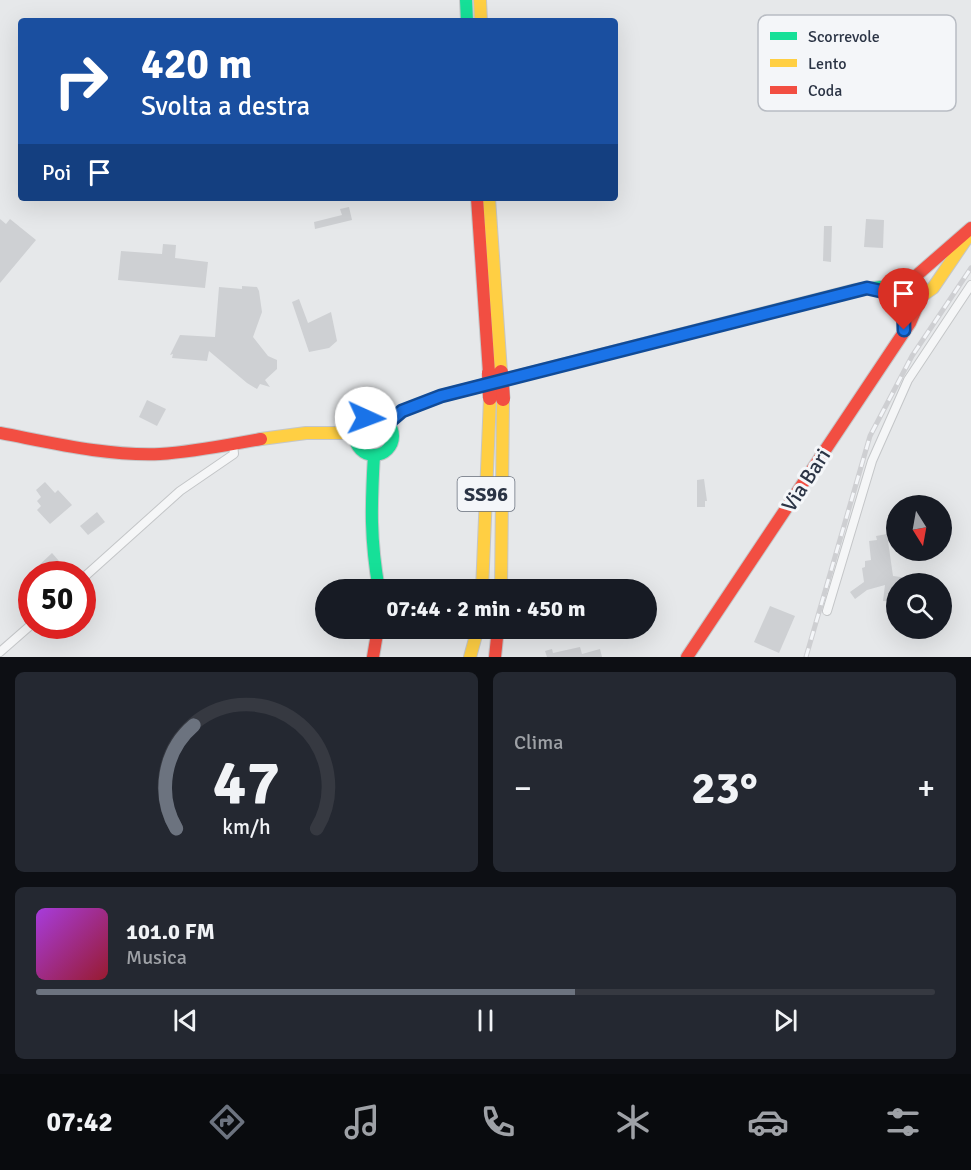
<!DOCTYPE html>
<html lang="it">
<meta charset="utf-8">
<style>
:root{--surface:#171b24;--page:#242831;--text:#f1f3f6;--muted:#9ea1a6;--line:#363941;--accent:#6c737f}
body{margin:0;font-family:Signika,sans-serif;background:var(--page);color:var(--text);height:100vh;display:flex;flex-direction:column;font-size:22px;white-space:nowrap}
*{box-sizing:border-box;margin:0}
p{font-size:20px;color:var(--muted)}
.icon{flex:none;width:33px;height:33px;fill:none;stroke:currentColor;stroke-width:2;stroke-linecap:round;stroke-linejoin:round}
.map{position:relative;height:657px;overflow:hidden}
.drawer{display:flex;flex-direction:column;gap:15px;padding:15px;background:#0d0f14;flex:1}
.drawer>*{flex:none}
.guide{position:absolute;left:18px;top:18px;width:600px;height:183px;border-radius:6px;box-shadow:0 6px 24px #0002;background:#1a4fa0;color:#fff;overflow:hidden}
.needle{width:39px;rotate:169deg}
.tools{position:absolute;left:886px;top:495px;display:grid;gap:12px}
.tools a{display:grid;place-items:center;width:66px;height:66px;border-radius:50%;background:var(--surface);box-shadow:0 6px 24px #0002;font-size:30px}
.speed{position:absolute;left:18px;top:561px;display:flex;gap:12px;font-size:30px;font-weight:700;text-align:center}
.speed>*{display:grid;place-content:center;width:78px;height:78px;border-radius:50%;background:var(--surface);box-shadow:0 6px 24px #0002;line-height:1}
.speed .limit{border:9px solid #d22;background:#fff;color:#111}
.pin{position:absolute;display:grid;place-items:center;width:51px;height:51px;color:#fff;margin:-62px -26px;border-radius:50% 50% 50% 0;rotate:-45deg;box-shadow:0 0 6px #0007}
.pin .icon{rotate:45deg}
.me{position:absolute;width:66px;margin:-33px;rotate:92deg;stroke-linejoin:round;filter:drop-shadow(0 0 4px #0008)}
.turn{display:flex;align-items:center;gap:21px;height:126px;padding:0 24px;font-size:27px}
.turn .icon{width:78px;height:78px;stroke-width:2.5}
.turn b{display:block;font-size:42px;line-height:51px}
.then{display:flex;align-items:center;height:57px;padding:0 24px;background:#0003;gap:12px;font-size:22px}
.big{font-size:45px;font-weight:800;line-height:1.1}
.drawer .tile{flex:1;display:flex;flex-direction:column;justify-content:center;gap:9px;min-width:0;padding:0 21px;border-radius:9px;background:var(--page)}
.drawer .dial{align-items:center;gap:0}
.dial svg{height:156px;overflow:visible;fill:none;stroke:var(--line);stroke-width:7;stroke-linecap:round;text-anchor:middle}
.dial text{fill:var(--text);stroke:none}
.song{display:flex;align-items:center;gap:18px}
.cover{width:72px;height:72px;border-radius:9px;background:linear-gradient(135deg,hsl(280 70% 55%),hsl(350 70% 35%))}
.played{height:6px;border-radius:3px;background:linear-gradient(90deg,var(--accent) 60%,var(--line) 60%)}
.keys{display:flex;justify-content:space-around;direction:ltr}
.heat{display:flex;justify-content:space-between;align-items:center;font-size:33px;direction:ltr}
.drawer .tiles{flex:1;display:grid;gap:15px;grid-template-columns:1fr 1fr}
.tile:last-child{grid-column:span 2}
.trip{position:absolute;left:315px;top:579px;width:342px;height:60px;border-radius:30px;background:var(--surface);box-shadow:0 6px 24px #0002;font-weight:800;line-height:60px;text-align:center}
.tabs{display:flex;height:96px;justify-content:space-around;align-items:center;background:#090b0e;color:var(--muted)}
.tabs .icon{width:42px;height:42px}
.tabs .on{color:var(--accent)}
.tabs b{font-size:27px;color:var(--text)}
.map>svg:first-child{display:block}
</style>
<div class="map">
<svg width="971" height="657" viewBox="0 0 971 657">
<rect width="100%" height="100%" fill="#e6e8ea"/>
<g fill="#ced0d3">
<path d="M349 207 352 220 315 229 314 222 342 215 340 209Z"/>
<path d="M0 219 6 224 10 219 36 240 0 283Z"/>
<path d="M866 219 884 220 883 248 864 247Z"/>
<path d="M824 226H832L831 262 823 261Z"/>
<path d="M163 244 176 245 175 258 208 262 205 288 118 280 121 251 162 254Z"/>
<path d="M242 286 257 287 259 291 262 312 253 337 268 356 277 360V369L265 380 270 387 260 384 257 389 247 383 209 351 207 361 172 358 173 354 170 355 180 335 215 337 219 287 242 289Z"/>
<path d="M299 299 308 323 331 312 337 341 329 348 309 352 292 302Z"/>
<path d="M147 400 166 409 157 426 139 417Z"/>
<path d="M704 479 707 501H705V507H697V480Z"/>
<path d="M45 482 55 493 58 490 72 505 50 524 37 510 41 506 37 501 41 497 36 490Z"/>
<path d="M97 512 105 522 88 535 80 526Z"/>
<path d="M887 534 893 576 915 579V584H897V602L883 601 885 585 867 590 855 599 850 592 864 582 862 568 865 567V561L871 560 869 541 877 540 876 536Z"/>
<path d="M52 553 59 561 45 574H40L35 569Z"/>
<path d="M770 606 795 616 779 653 754 642Z"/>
<path d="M580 647 582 654 600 649 602 657H547L545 651 552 649 553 653Z"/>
</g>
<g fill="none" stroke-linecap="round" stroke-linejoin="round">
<defs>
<g id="street">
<path d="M82 579 180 491 234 454 233 444"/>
<path d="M827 611 872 461 908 380 971 285"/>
<path d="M0 652 32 624"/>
</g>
<g id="fast">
<path d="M466 0 467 21"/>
<circle cx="913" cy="292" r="10"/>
<circle cx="374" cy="436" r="19"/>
<path d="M389 423 402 411 441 396 855 290 907 284"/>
<path d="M374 455C371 506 370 539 379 590"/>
</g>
<g id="slow">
<path d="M480 0 481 21"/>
<path d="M489 198 501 372"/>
<path d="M923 295 933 288 971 232"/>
<path d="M261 439 306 433H355"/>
<path d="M482 590 490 398"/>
<path d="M501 590 503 399"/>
<path d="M470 657 478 628"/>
</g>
<g id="jam">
<path d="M477 198 489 373"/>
<path d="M909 282 971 228"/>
<path d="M0 433C53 443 106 456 160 454 194 452 227 445 261 439"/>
<path d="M373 657 378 628"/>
<path d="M495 657 498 628"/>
<path d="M687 657 910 323 920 300"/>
</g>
</defs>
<use href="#street" stroke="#c4c6c8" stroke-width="10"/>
<use href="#fast" stroke="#c4c6c8" stroke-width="14"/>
<use href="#slow" stroke="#c4c6c8" stroke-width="14"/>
<use href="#jam" stroke="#c4c6c8" stroke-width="14"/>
<use href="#street" stroke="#f5f6f7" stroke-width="8"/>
<use href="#fast" stroke="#16e098" stroke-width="12"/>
<use href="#slow" stroke="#ffcf43" stroke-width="12"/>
<use href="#jam" stroke="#f24e42" stroke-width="12"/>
<defs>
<path id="rail" d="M806 657 870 436 912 356 971 268"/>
</defs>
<use href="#rail" stroke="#cecfd2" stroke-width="5"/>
<use href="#rail" stroke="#f4f6f9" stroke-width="3" stroke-dasharray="9" stroke-linecap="butt"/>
<defs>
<g id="jam-bridge">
<path d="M501 372 503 399"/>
<path d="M489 373 490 398"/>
</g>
</defs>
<use href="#jam-bridge" stroke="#b8bbbf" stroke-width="15" stroke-linecap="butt"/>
<use href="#jam-bridge" stroke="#f24e42" stroke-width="14"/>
</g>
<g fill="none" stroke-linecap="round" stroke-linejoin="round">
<defs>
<path id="route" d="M366 418 378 417 388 423 402 411 441 396 867 288 903 296 904 330"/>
</defs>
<use href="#route" stroke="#114b97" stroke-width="15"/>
<use href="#route" stroke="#1a73e8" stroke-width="10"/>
</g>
<g text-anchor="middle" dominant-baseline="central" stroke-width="6" stroke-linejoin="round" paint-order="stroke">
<rect fill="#f4f6f9" stroke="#676e7b" stroke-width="1.5" x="457.5" y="477" width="57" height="34" rx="4.5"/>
<g font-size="20" font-weight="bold" fill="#2b3445">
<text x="486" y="494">SS96</text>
</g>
<g font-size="21" fill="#2b3445" stroke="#f4f6f9">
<text transform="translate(806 480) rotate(-57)">Via Bari</text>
</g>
</g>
<rect x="758" y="15" width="198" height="96" rx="9" fill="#f4f6f9" stroke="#b8bcc3" stroke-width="1.5"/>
<rect x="770" y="32" width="27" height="8" fill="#16e098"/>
<rect x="770" y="59" width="27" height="8" fill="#ffcf43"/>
<rect x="770" y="86" width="27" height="8" fill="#f24e42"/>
<g font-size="16" fill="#2b3445">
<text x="808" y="42">Scorrevole</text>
<text x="808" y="69">Lento</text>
<text x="808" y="96">Coda</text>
</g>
</svg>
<div class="tools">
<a><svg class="needle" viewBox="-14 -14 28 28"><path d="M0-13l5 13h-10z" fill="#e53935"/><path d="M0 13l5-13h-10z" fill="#9ea1a6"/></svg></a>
<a><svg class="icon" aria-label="search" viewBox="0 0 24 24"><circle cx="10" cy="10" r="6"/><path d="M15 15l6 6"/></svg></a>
</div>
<div class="speed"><div class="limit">50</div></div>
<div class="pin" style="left:904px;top:330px;background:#d93025"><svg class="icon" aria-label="arrive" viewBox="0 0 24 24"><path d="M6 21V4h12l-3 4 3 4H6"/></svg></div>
<svg class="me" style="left:366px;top:418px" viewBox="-20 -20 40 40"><circle r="19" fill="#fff"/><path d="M0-13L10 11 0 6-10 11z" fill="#1a73e8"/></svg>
<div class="trip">07:44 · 2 min · 450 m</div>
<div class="guide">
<div class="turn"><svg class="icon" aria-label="right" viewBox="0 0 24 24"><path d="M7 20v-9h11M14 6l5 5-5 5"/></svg><div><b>420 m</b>Svolta a destra</div></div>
<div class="then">Poi<svg class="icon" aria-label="arrive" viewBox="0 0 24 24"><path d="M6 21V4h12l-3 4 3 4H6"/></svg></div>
</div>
</div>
<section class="drawer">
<div class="tiles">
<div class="tile dial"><svg viewBox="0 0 100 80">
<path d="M14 69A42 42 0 1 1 86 69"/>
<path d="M14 69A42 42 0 0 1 23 16" stroke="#6c737f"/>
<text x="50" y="56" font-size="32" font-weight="700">47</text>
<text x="50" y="72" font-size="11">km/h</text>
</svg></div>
<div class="tile"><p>Clima</p>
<div class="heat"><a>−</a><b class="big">23°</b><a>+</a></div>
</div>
<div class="tile">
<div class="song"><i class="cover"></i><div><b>101.0 FM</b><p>Musica</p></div></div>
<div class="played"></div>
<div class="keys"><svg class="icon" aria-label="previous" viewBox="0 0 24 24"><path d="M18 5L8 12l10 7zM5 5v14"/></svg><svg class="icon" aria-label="pause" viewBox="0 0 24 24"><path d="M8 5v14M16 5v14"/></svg><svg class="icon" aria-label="next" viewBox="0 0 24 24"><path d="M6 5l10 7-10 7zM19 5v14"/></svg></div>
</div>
</div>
</section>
<nav class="tabs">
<b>07:42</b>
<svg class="icon on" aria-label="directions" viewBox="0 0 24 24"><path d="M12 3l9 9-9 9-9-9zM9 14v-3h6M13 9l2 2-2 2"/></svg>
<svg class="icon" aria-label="music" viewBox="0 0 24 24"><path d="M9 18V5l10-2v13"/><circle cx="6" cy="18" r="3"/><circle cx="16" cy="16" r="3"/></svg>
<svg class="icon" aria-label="phone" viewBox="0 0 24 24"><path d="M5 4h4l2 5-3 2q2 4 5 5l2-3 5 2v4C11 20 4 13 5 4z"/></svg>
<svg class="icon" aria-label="climate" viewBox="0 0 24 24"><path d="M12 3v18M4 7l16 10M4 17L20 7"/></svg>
<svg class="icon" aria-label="car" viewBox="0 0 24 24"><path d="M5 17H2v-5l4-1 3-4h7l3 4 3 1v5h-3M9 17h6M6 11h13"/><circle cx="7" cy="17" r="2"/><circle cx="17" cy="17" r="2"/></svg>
<svg class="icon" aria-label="filters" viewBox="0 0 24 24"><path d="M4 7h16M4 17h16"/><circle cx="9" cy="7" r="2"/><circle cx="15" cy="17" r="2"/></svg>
</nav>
